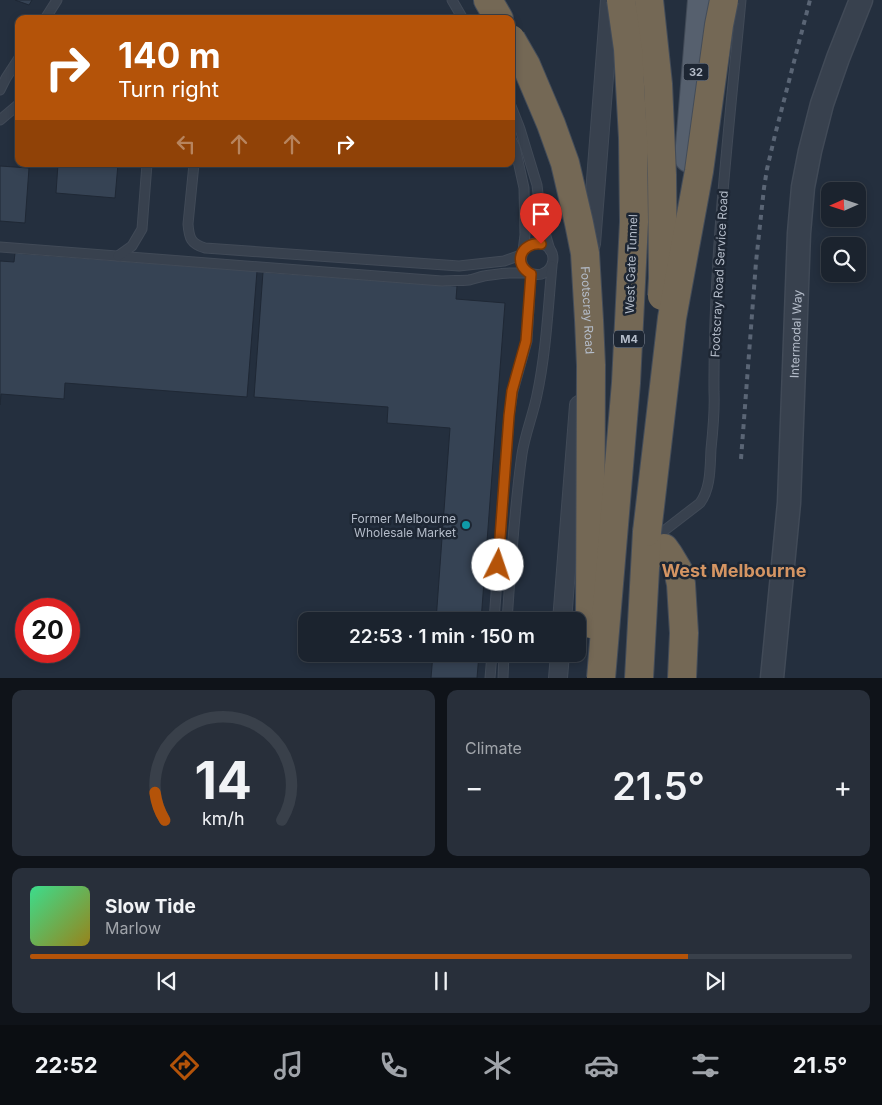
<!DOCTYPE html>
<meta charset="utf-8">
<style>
:root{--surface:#1b232e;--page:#282f3a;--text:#f1f3f6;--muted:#a0a4aa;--line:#39404a;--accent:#b45309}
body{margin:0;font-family:Inter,sans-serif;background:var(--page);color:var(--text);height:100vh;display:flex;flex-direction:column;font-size:19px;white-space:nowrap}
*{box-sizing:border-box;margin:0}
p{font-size:16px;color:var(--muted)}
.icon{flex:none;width:28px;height:28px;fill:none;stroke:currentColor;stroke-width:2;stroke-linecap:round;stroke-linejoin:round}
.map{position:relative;height:678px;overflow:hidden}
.panel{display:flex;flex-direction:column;gap:12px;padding:12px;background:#0f1319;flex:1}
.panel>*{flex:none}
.banner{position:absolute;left:15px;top:15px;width:500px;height:152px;border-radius:10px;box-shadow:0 2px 8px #0003,0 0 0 1px var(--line);background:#b45309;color:#fff;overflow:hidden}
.needle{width:32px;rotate:267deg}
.fabs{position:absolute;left:821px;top:182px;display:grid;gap:10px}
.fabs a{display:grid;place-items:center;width:45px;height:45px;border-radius:10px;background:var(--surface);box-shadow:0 2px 8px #0003,0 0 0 1px var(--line);font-size:25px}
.speed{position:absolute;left:15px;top:598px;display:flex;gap:10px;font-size:25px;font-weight:700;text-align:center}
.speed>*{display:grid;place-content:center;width:65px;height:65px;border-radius:50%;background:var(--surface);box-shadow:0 2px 8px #0003,0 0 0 1px var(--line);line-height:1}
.speed .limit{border:8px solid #d22;background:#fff;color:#111}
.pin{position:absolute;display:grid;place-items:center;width:42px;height:42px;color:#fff;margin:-51px -21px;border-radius:50% 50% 50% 0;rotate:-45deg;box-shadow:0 0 5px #0007}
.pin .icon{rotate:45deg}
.me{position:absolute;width:55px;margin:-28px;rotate:4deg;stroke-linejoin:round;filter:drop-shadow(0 0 4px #0008)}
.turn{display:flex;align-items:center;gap:18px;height:105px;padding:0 20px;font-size:22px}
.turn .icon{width:65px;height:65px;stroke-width:2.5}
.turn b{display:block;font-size:35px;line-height:42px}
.lanes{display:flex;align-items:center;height:48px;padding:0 20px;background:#0003;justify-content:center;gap:25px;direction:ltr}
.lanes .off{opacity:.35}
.big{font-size:38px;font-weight:600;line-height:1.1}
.panel .card{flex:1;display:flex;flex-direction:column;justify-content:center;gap:8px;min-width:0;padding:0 18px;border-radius:10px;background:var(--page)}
.panel .dial{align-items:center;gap:0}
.dial svg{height:130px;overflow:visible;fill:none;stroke:var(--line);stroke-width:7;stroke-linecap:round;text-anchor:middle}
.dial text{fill:var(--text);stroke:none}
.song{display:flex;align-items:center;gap:15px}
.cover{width:60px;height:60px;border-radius:8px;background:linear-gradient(135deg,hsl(150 70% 55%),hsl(50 70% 35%))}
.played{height:5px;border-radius:2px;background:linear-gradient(90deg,var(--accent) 80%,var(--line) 80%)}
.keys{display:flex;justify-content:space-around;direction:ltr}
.heat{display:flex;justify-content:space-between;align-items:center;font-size:28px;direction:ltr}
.panel .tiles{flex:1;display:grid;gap:12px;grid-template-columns:1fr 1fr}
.card:last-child{grid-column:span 2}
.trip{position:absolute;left:298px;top:612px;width:288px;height:50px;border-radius:10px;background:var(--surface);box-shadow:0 2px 8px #0003,0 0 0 1px var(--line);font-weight:600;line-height:50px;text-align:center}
.tab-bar{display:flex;height:80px;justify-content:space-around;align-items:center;background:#0b0e12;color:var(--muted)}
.tab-bar .icon{width:35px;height:35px}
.tab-bar .selected{color:var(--accent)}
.tab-bar b{font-size:22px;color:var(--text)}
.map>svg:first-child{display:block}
</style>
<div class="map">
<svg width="882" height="678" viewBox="0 0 882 678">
<rect width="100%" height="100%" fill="#242f3e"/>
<g fill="#364354" stroke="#1f2835">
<path d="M15 0H32L29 5Z"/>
<path d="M58 164H118L115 198 56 193Z"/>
<path d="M0 166 29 168 25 223 0 221Z"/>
<path d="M15 253 257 271 247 397 65 383 64 399 1 394 0 405V261L14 262Z"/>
<path d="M263 272 457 286 456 299 505 303 481 621H436L450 428 387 423 388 407 254 397Z"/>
<path d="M433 654H479L477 678H431Z"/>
</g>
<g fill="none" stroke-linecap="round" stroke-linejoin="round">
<defs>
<g id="service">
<path d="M452 0 463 19"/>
<path d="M45 19 57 0"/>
<path d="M0 90 6 78 19 58"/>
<path d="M511 106 520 129 537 185 541 219 550 250"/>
<path d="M0 120 19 104"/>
<path d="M511 139 515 147 524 188 525 235 523 251"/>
<path d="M194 164 188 224C189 238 191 244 205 248L459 266 504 261 521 255"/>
<path d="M0 247 442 281C451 280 460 281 469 280 474 279 479 277 484 276 492 275 502 273 511 273 516 273 521 273 526 273 533 273 537 277 544 273 554 268 556 255 548 247 531 233 510 258 529 273"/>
<path d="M118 256 132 246 142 229 147 164"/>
<path d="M665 530 700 503C711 488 710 467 711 449 713 430 715 411 714 392 713 261 729 130 741 0"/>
<path d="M494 621 509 416 513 391 527 341 531 274"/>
<path d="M507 621C511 565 514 510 522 454 525 434 533 415 537 395 546 353 548 309 552 266"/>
<path d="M490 678 492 654"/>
<path d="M503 678 504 654"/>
</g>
<g id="minor">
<path d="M591 244 610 0"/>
<path d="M562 621 579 405"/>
<path d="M558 678 560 654"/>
</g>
<g id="tertiary">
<path id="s1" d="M772 678 789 503 799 233 803 187 810 151 822 104 838 58 861 0"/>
</g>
<path id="primary" d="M689 158 702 0"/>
<g id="motorway">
<path d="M488 0 499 19"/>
<path d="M664 548 669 555 678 570 681 584 684 633 682 678"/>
<path d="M639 678 647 532"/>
</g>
</defs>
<use href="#service" stroke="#414a57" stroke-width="11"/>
<use href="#minor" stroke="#414a57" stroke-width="20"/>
<use href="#tertiary" stroke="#414a57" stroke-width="25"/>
<use href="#primary" stroke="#414a57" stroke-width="30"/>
<use href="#motorway" stroke="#434c59" stroke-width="30"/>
<use href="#service" stroke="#38414e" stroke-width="9"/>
<use href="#minor" stroke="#38414e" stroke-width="18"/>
<use href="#tertiary" stroke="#38414e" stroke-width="22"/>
<use href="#primary" stroke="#56606e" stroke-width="28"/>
<use href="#motorway" stroke="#746855" stroke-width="28"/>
<path stroke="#5a6575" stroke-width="4" stroke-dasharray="5 5" stroke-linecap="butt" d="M741 459 756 262 764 188 767 169 775 135 810 0"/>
<defs>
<g id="motorway-bridge">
<path d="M649 0 658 84 662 175 663 278 662 296"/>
<path id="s2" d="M511 39 526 65 551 124 565 163 579 223 585 253 589 320 591 365 590 624"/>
<path d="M647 532 672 318 699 171 719 25 724 0"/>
<path d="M601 678 626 383 634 222 633 138 628 49 621 0"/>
</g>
</defs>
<use href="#motorway-bridge" stroke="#434c59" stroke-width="30" stroke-linecap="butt"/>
<use href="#motorway-bridge" stroke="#746855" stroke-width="28"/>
</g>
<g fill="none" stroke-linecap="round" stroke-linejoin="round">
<defs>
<path id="route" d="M498 565 509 416 512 391 526 341 531 274C512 264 521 242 541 244"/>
</defs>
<use href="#route" stroke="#753606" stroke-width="12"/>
<use href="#route" stroke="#b45309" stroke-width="9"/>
</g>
<circle fill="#0f9aa8" stroke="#1d2633" stroke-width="2" cx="466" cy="525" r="5"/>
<g text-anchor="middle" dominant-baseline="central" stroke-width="5" stroke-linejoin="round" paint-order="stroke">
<g fill="#1d2633" stroke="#878f9c" stroke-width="1">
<rect x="683.5" y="63.5" width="25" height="17" rx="4"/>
<rect x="614" y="330.5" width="30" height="17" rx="4"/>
</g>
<g font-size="11" font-weight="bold" fill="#b4bcc9">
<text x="696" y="72">32</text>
<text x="629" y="339">M4</text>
</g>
<g font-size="12" fill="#b4bcc9" stroke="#1d2633">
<text transform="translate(631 264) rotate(-88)">West Gate Tunnel</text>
<text transform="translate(719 274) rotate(-87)">Footscray Road Service Road</text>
<text stroke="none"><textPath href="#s2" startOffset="285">Footscray Road</textPath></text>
<text stroke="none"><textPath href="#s1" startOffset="345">Intermodal Way</textPath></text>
</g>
<g font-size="12" fill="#b4bcc9" stroke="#1d2633" text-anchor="end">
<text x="456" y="518">Former Melbourne<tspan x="456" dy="14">Wholesale Market</tspan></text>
</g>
<g font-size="18" font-weight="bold" fill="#d59563" stroke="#1d2633">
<text x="734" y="570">West Melbourne</text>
</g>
</g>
</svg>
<div class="fabs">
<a><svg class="needle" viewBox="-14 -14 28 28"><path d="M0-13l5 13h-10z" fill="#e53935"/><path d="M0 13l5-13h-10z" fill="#a0a4aa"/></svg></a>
<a><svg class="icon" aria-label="search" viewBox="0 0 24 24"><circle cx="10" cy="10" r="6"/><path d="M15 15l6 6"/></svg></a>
</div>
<div class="speed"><div class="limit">20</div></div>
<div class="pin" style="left:541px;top:244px;background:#d93025"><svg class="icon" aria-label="arrive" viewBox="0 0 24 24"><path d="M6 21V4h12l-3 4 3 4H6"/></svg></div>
<svg class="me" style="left:498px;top:565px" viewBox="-20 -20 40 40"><circle r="19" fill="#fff"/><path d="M0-13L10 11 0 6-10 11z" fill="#b45309"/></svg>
<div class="trip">22:53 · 1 min · 150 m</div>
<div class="banner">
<div class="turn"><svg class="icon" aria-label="right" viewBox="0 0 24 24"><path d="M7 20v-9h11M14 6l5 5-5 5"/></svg><div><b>140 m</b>Turn right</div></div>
<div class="lanes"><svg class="icon off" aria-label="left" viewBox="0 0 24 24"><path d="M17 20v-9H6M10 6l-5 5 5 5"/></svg><svg class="icon off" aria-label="ahead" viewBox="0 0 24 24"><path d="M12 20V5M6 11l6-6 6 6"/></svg><svg class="icon off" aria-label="ahead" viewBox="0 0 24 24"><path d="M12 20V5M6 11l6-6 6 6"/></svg><svg class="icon" aria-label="right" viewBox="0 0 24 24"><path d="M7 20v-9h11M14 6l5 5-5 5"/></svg></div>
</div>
</div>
<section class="panel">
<div class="tiles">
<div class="card dial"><svg viewBox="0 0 100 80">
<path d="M14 69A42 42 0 1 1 86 69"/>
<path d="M14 69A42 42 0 0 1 8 52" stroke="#b45309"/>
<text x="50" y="56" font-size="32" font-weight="700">14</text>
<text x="50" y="72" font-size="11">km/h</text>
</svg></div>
<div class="card"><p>Climate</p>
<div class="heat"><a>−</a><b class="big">21.5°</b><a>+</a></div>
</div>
<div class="card">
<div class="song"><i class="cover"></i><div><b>Slow Tide</b><p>Marlow</p></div></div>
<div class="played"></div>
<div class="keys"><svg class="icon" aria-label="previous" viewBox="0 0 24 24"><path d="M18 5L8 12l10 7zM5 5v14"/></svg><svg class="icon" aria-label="pause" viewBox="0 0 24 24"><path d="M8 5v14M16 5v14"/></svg><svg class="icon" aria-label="next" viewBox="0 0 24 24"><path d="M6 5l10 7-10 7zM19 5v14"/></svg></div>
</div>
</div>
</section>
<nav class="tab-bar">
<b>22:52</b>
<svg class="icon selected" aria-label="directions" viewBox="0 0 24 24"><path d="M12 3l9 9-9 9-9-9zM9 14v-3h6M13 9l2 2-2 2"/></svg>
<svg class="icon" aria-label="music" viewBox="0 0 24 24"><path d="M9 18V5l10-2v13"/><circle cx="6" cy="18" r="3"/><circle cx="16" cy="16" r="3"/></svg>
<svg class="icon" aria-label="phone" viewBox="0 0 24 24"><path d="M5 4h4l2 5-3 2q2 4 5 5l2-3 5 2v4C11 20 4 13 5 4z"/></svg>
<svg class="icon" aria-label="climate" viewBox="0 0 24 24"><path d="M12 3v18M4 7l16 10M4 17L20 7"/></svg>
<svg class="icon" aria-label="car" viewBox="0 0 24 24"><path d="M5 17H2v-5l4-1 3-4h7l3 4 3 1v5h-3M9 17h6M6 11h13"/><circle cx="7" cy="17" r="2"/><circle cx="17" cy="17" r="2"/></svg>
<svg class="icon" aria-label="filters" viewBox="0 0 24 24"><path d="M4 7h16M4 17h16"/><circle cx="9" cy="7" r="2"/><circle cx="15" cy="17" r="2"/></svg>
<b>21.5°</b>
</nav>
